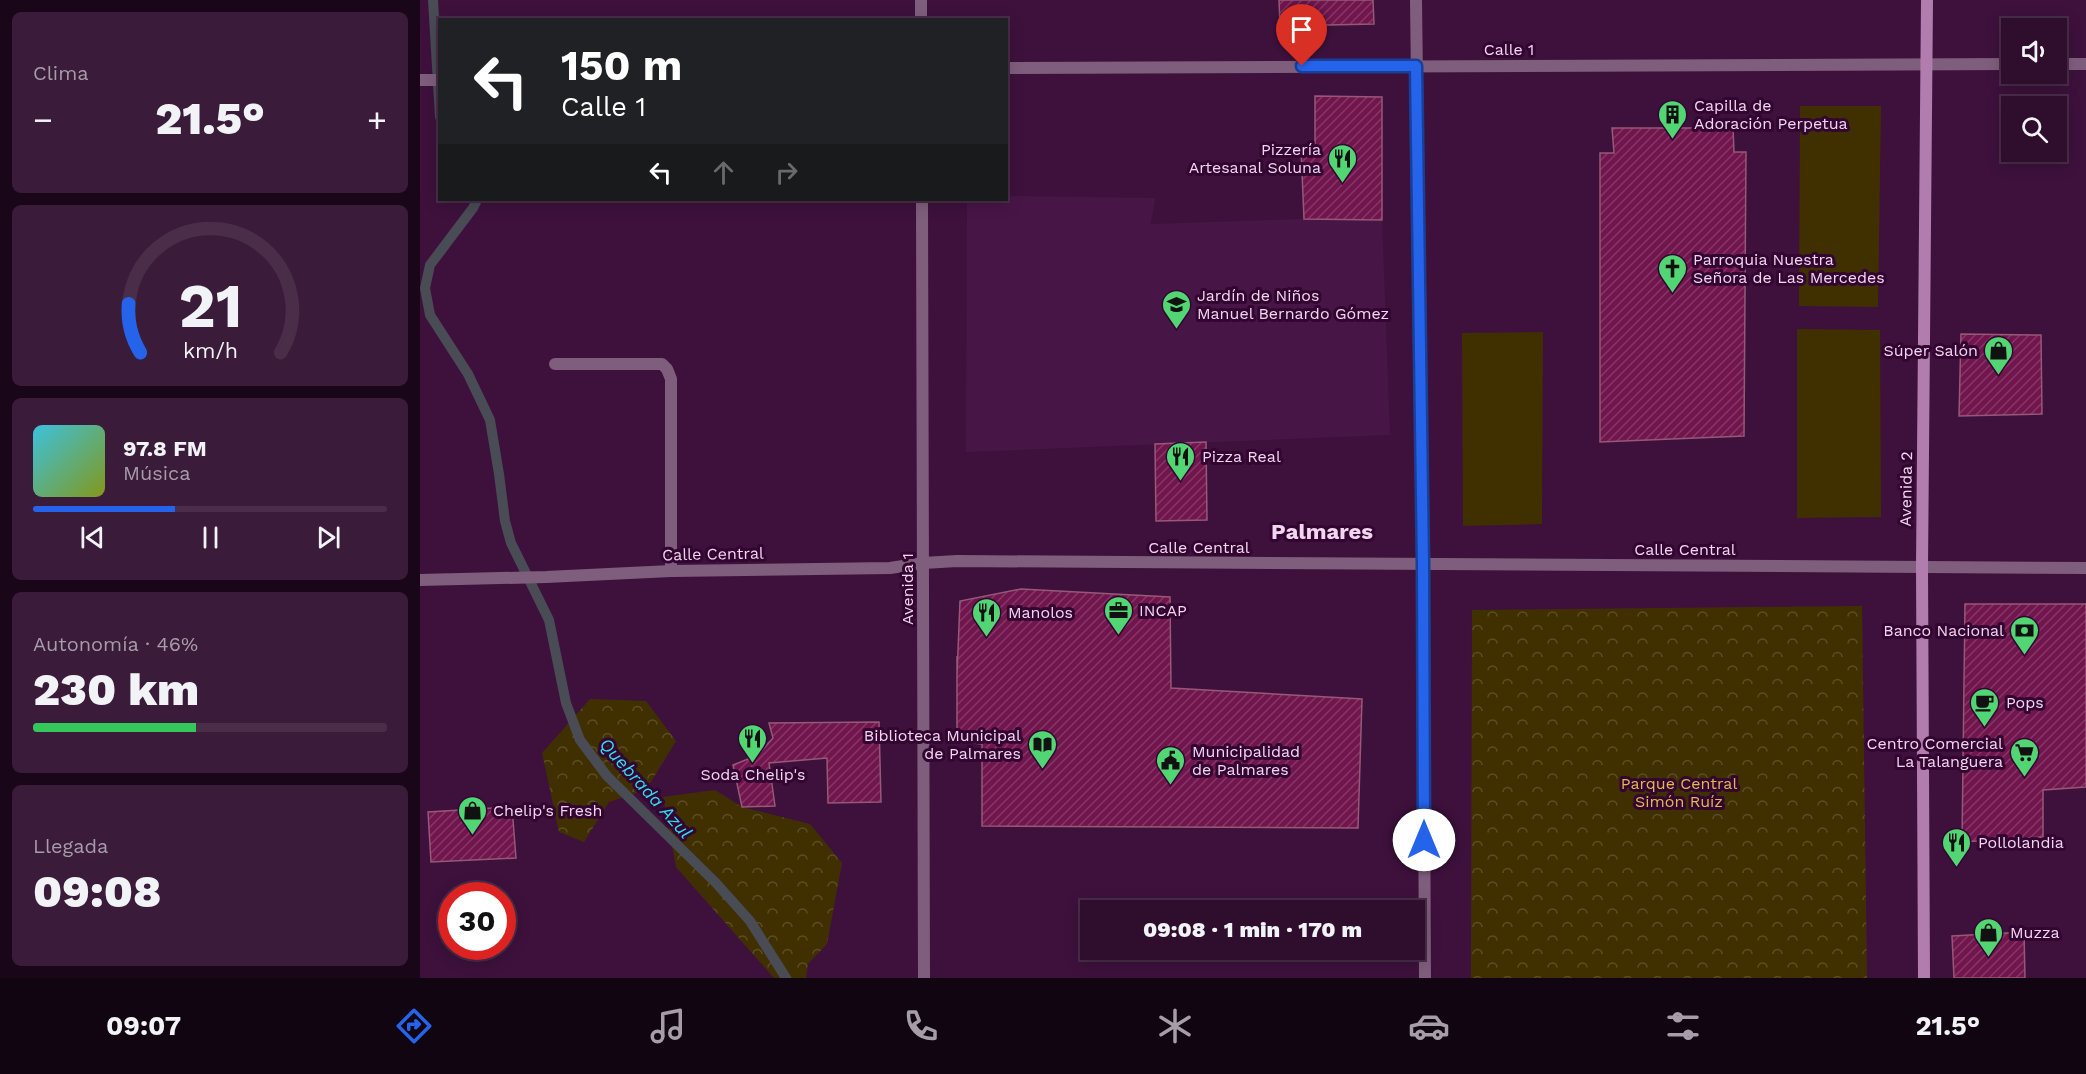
<!DOCTYPE html>
<html lang="es">
<meta charset="utf-8">
<style>
:root{--surface:#2e0d2d;--page:#3a1b39;--text:#f1f3f6;--muted:#a79caa;--line:#492d49;--accent:#2563eb}
body{margin:0;font-family:"Work Sans",sans-serif;background:var(--page);color:var(--text);height:100vh;display:flex;flex-direction:column;font-size:22px;white-space:nowrap}
*{box-sizing:border-box;margin:0}
p{font-size:20px;color:var(--muted)}
.icon{flex:none;width:33px;height:33px;fill:none;stroke:currentColor;stroke-width:2;stroke-linecap:round;stroke-linejoin:round}
.map{position:relative;flex:1;overflow:hidden}
.details{display:flex;flex-direction:column;gap:12px;padding:12px;background:#190719;width:420px}
.details>*{flex:none}
.top-card{position:absolute;left:18px;top:18px;width:570px;height:183px;border-radius:0px;box-shadow:0 3px 15px #0003,0 0 0 2px var(--line);background:#202124;color:#fff;overflow:hidden}
.fabs{position:absolute;left:1581px;top:18px;display:grid;gap:12px}
.fabs a{display:grid;place-items:center;width:66px;height:66px;border-radius:0px;background:var(--surface);box-shadow:0 3px 15px #0003,0 0 0 2px var(--line);font-size:30px}
.speed{position:absolute;left:18px;top:882px;display:flex;gap:12px;font-size:30px;font-weight:700;text-align:center}
.speed>*{display:grid;place-content:center;width:78px;height:78px;border-radius:50%;background:var(--surface);box-shadow:0 3px 15px #0003,0 0 0 2px var(--line);line-height:1}
.speed .limit{border:9px solid #d22;background:#fff;color:#111}
.pin{position:absolute;display:grid;place-items:center;width:51px;height:51px;color:#fff;margin:-62px -26px;border-radius:50% 50% 50% 0;rotate:-45deg;box-shadow:0 0 6px #0007}
.pin .icon{rotate:45deg}
.me{position:absolute;width:66px;margin:-33px;rotate:0deg;stroke-linejoin:round;filter:drop-shadow(0 0 4px #0008)}
.turn{display:flex;align-items:center;gap:21px;height:126px;padding:0 24px;font-size:27px}
.turn .icon{width:78px;height:78px;stroke-width:2.5}
.turn b{display:block;font-size:42px;line-height:51px}
.lanes{display:flex;align-items:center;height:57px;padding:0 24px;background:#0003;justify-content:center;gap:30px;direction:ltr}
.lanes .off{opacity:.35}
.big{font-size:45px;font-weight:800;line-height:1.1}
.details .card{flex:1;display:flex;flex-direction:column;justify-content:center;gap:9px;min-width:0;padding:0 21px;border-radius:9px;background:var(--page)}
.details .dial{align-items:center;gap:0}
.dial svg{height:156px;overflow:visible;fill:none;stroke:var(--line);stroke-width:7;stroke-linecap:round;text-anchor:middle}
.dial text{fill:var(--text);stroke:none}
.song{display:flex;align-items:center;gap:18px}
.cover{width:72px;height:72px;border-radius:9px;background:linear-gradient(135deg,hsl(190 70% 55%),hsl(70 70% 35%))}
.played{height:6px;border-radius:3px;background:linear-gradient(90deg,var(--accent) 40%,var(--line) 40%)}
.keys{display:flex;justify-content:space-around;direction:ltr}
.heat{display:flex;justify-content:space-between;align-items:center;font-size:33px;direction:ltr}
.charge{height:9px;border-radius:4px;background:linear-gradient(90deg,#34c759 46%,var(--line) 0)}
.trip{position:absolute;left:660px;top:900px;width:345px;height:60px;border-radius:0px;background:var(--surface);box-shadow:0 3px 15px #0003,0 0 0 2px var(--line);font-weight:800;line-height:60px;text-align:center}
.menu{display:flex;height:96px;justify-content:space-around;align-items:center;background:#120512;color:var(--muted)}
.menu .icon{width:42px;height:42px}
.menu .selected{color:var(--accent)}
.menu b{font-size:27px;color:var(--text)}
main{display:flex;flex:1;min-height:0}
.map>svg:first-child{display:block}
</style>
<main>
<section class="details">
<div class="card"><p>Clima</p>
<div class="heat"><a>−</a><b class="big">21.5°</b><a>+</a></div>
</div>
<div class="card dial"><svg viewBox="0 0 100 80">
<path d="M14 69A42 42 0 1 1 86 69"/>
<path d="M14 69A42 42 0 0 1 8 44" stroke="#2563eb"/>
<text x="50" y="56" font-size="32" font-weight="700">21</text>
<text x="50" y="72" font-size="11">km/h</text>
</svg></div>
<div class="card">
<div class="song"><i class="cover"></i><div><b>97.8 FM</b><p>Música</p></div></div>
<div class="played"></div>
<div class="keys"><svg class="icon" aria-label="previous" viewBox="0 0 24 24"><path d="M18 5L8 12l10 7zM5 5v14"/></svg><svg class="icon" aria-label="pause" viewBox="0 0 24 24"><path d="M8 5v14M16 5v14"/></svg><svg class="icon" aria-label="next" viewBox="0 0 24 24"><path d="M6 5l10 7-10 7zM19 5v14"/></svg></div>
</div>
<div class="card"><p>Autonomía · 46%</p><b class="big">230 km</b><div class="charge"></div></div>
<div class="card"><p>Llegada</p><b class="big">09:08</b></div>
</section>
<div class="map">
<svg width="1666" height="978" viewBox="0 0 1666 978">
<defs>
<pattern id="forest-crowns" width="20" height="18" patternUnits="userSpaceOnUse" patternTransform="scale(1.5)"><rect width="20" height="18" fill="#403000"/><path d="M2 6a3 3 0 1 1 6 0M12 15a3 3 0 1 1 6 0" fill="none" stroke="#5c4d26"/></pattern>
<pattern id="building-hatch" width="6" height="6" patternUnits="userSpaceOnUse" patternTransform="scale(1.5)"><rect width="6" height="6" fill="#71154d"/><path d="M-1 1l2-2M0 6l6-6M5 7l2-2" fill="none" stroke="#863667"/></pattern>
</defs>
<rect width="100%" height="100%" fill="#3d113c"/>
<path fill="#481547" d="M587 196 735 198 731 224 884 219 962 220 970 435 546 452 547 200H586Z"/>
<g fill="#403000">
<path d="M1380 106H1461L1458 307 1379 306Z"/>
<path d="M1377 329 1460 330 1461 517 1377 518Z"/>
<path d="M1123 332 1122 524 1043 526 1042 333Z"/>
</g>
<g fill="url(#forest-crowns)">
<path d="M1442 606 1447 978H1051L1052 610Z"/>
<path d="M170 699 226 701 256 741 226 790 189 802 164 842 139 832 122 753Z"/>
<path d="M295 790 322 807 390 824 422 863 407 944 388 964 386 978H354L256 867 243 797Z"/>
</g>
<g fill="none" stroke-linecap="round" stroke-linejoin="round">
<g stroke="#494b55" stroke-width="10">
<path d="M13 0 20 117"/>
<path d="M57 200 53 208 10 265 5 288 10 315 48 374 70 420 79 474 85 521 91 543 129 620 146 703 160 740 187 776 296 883 330 921 366 978"/>
</g>
</g>
<g fill="url(#building-hatch)" stroke="#975878" stroke-width="1.5">
<path d="M859 0H953L954 24 860 26Z"/>
<path d="M895 96 962 97V220L884 219 881 149 895 148Z"/>
<path d="M1192 128H1313L1314 152H1326L1324 436 1180 442V153H1194Z"/>
<path d="M1541 334 1621 335 1622 414 1539 416Z"/>
<path d="M786 442 787 520 736 521 735 444Z"/>
<path d="M601 589 750 597 751 688 942 699 938 828 562 826V744L537 741V656V675L540 601Z"/>
<path d="M1545 604H1666V787L1623 790V837L1542 842Z"/>
<path d="M459 722 461 802 408 803 407 758 349 763 355 806 322 807 313 765 338 755 353 738 349 723Z"/>
<path d="M92 807 96 858 11 862 8 812Z"/>
<path d="M1604 932 1605 978H1534L1532 936Z"/>
</g>
<g fill="none" stroke-linecap="round" stroke-linejoin="round">
<path stroke="#7f5e7d" stroke-width="12" d="M135 364H242L247 369 251 379V571"/>
<g stroke="#7f5e7d" stroke-width="12">
<path d="M501 0V20"/>
<path d="M996 0 1003 565 1005 978"/>
<path d="M1636 64H1666"/>
<path d="M586 68 1592 64"/>
<path d="M0 80H20"/>
<path d="M502 200 504 978"/>
<path d="M0 580 126 577 251 571 470 568 503 563 537 561 1666 568"/>
</g>
<path stroke="#b17dae" stroke-width="12" d="M1504 978 1502 566 1507 0"/>
</g>
<g fill="none" stroke-linecap="round" stroke-linejoin="round">
<defs>
<path id="route" d="M882 66H996L1003 565 1004 840"/>
</defs>
<use href="#route" stroke="#184099" stroke-width="15"/>
<use href="#route" stroke="#2563eb" stroke-width="10"/>
</g>
<defs>
<symbol id="building-pin" viewBox="-11 -11 22 30"><path d="M0 17L-7.5 6A9.5 9.5 0 1 1 7.5 6Z" fill="#52d673" stroke="#330632"/><path d="M-4-6H4V6H1V3H-1V6H-4ZM-2.5-4.3h1.7v1.8h-1.7ZM.8-4.3h1.7v1.8H.8ZM-2.5-1h1.7V.8h-1.7ZM.8-1h1.7V.8H.8Z" fill="#111"/></symbol>
<symbol id="restaurant-pin" viewBox="-11 -11 22 30"><path d="M0 17L-7.5 6A9.5 9.5 0 1 1 7.5 6Z" fill="#52d673" stroke="#330632"/><path d="M-5-6h1v4h1v-4h1v4h1v-4h1v5L-1.5 .5V6h-2V.5L-5-1ZM5-6V6H3V1.5H1.5Q1.5-4 5-6Z" fill="#111"/></symbol>
<symbol id="church-pin" viewBox="-11 -11 22 30"><path d="M0 17L-7.5 6A9.5 9.5 0 1 1 7.5 6Z" fill="#52d673" stroke="#330632"/><path d="M-1.2-6h2.4v3.5h3.3v2.4h-3.3V6h-2.4V-.1h-3.3v-2.4h3.3Z" fill="#111"/></symbol>
<symbol id="school-pin" viewBox="-11 -11 22 30"><path d="M0 17L-7.5 6A9.5 9.5 0 1 1 7.5 6Z" fill="#52d673" stroke="#330632"/><path d="M0-5L7-2L0 1L-7-2ZM-4 1L0 2.5L4 1V4Q0 6-4 4Z" fill="#111"/></symbol>
<symbol id="shop-pin" viewBox="-11 -11 22 30"><path d="M0 17L-7.5 6A9.5 9.5 0 1 1 7.5 6Z" fill="#52d673" stroke="#330632"/><path d="M-5-2.5h2.3a2.7 3.5 0 0 1 5.4 0H5L5.5 6h-11ZM-1.5-2.5h3a1.5 2.3 0 0 0-3 0Z" fill="#111"/></symbol>
<symbol id="office-pin" viewBox="-11 -11 22 30"><path d="M0 17L-7.5 6A9.5 9.5 0 1 1 7.5 6Z" fill="#52d673" stroke="#330632"/><path d="M-6-3h4V-5.5h4V-3h4V5H-6ZM-1-4.5V-3h2v-1.5ZM-6 0V1H6V0Z" fill="#111"/></symbol>
<symbol id="bank-pin" viewBox="-11 -11 22 30"><path d="M0 17L-7.5 6A9.5 9.5 0 1 1 7.5 6Z" fill="#52d673" stroke="#330632"/><path d="M-6-4H6V4H-6ZM0-2.3a2.3 2.3 0 1 0 0 4.6a2.3 2.3 0 1 0 0-4.6Z" fill="#111"/></symbol>
<symbol id="cafe-pin" viewBox="-11 -11 22 30"><path d="M0 17L-7.5 6A9.5 9.5 0 1 1 7.5 6Z" fill="#52d673" stroke="#330632"/><path d="M-5.5-4.5H6V0H3Q3 3.5 0 3.5H-2.5Q-5.5 3.5-5.5 0ZM3-3.2v2h1.7v-2ZM-6 4.5H4V6H-6Z" fill="#111"/></symbol>
<symbol id="library-pin" viewBox="-11 -11 22 30"><path d="M0 17L-7.5 6A9.5 9.5 0 1 1 7.5 6Z" fill="#52d673" stroke="#330632"/><path d="M-6-4Q-3-5.5-.7-3.5V5Q-3 3-6 4ZM6-4Q3-5.5 .7-3.5V5Q3 3 6 4Z" fill="#111"/></symbol>
<symbol id="supermarket-pin" viewBox="-11 -11 22 30"><path d="M0 17L-7.5 6A9.5 9.5 0 1 1 7.5 6Z" fill="#52d673" stroke="#330632"/><path d="M-6-5.5h2.5l.6 2H6L4.5 2H-2.5L-4.4-4H-6ZM-1.5 3.2a1.3 1.3 0 1 0 .1 0ZM3 3.2a1.3 1.3 0 1 0 .1 0Z" fill="#111"/></symbol>
<symbol id="civic-pin" viewBox="-11 -11 22 30"><path d="M0 17L-7.5 6A9.5 9.5 0 1 1 7.5 6Z" fill="#52d673" stroke="#330632"/><path d="M-.6-6.5H3V-4.5H.6V-3L4-1V1h2V6H-6V1h2V-1L-.6-3ZM-1.2 2.5V6h2.4V2.5Z" fill="#111"/></symbol>
</defs>
<g fill-rule="evenodd">
<use href="#building-pin" x="1236" y="98" width="33" height="45"/>
<use href="#restaurant-pin" x="906" y="142" width="33" height="45"/>
<use href="#church-pin" x="1236" y="252" width="33" height="45"/>
<use href="#school-pin" x="740" y="288" width="33" height="45"/>
<use href="#shop-pin" x="1562" y="334" width="33" height="45"/>
<use href="#restaurant-pin" x="744" y="440" width="33" height="45"/>
<use href="#office-pin" x="682" y="594" width="33" height="45"/>
<use href="#restaurant-pin" x="550" y="596" width="33" height="45"/>
<use href="#bank-pin" x="1588" y="614" width="33" height="45"/>
<use href="#cafe-pin" x="1548" y="686" width="33" height="45"/>
<use href="#restaurant-pin" x="316" y="722" width="33" height="45"/>
<use href="#library-pin" x="606" y="728" width="33" height="45"/>
<use href="#supermarket-pin" x="1588" y="736" width="33" height="45"/>
<use href="#civic-pin" x="734" y="744" width="33" height="45"/>
<use href="#shop-pin" x="36" y="794" width="33" height="45"/>
<use href="#restaurant-pin" x="1520" y="826" width="33" height="45"/>
<use href="#shop-pin" x="1552" y="916" width="33" height="45"/>
</g>
<g text-anchor="middle" dominant-baseline="central" stroke-width="6" stroke-linejoin="round" paint-order="stroke">
<g font-size="16" fill="#f2d6f0" stroke="#330632">
<text x="1089" y="49">Calle 1</text>
<text transform="translate(1486 489) rotate(-89)">Avenida 2</text>
<text x="779" y="547">Calle Central</text>
<text x="1265" y="549">Calle Central</text>
<text transform="translate(293 554) rotate(-1)">Calle Central</text>
<text transform="translate(487 589) rotate(-90)">Avenida 1</text>
</g>
<g font-size="16" fill="#f2d6f0" stroke="#330632" text-anchor="start">
<text x="1274" y="105">Capilla de<tspan x="1274" dy="18">Adoración Perpetua</tspan></text>
<text x="901" y="149" text-anchor="end">Pizzería<tspan x="901" dy="18">Artesanal Soluna</tspan></text>
<text x="1273" y="259">Parroquia Nuestra<tspan x="1273" dy="18">Señora de Las Mercedes</tspan></text>
<text x="777" y="295">Jardín de Niños<tspan x="777" dy="18">Manuel Bernardo Gómez</tspan></text>
<text x="1558" y="350" text-anchor="end">Súper Salón</text>
<text x="782" y="456">Pizza Real</text>
<text x="719" y="610">INCAP</text>
<text x="588" y="612">Manolos</text>
<text x="1584" y="630" text-anchor="end">Banco Nacional</text>
<text x="1586" y="702">Pops</text>
<text x="601" y="735" text-anchor="end">Biblioteca Municipal<tspan x="601" dy="18">de Palmares</tspan></text>
<text x="1583" y="743" text-anchor="end">Centro Comercial<tspan x="1583" dy="18">La Talanguera</tspan></text>
<text x="772" y="751">Municipalidad<tspan x="772" dy="18">de Palmares</tspan></text>
<text x="333" y="774" text-anchor="middle">Soda Chelip's</text>
<text x="73" y="810">Chelip's Fresh</text>
<text x="1558" y="842">Pollolandia</text>
<text x="1590" y="932">Muzza</text>
</g>
<g font-size="16" fill="#e3bb4d" stroke="#330632">
<text x="1259" y="783">Parque Central<tspan x="1259" dy="18">Simón Ruíz</tspan></text>
</g>
<g font-size="18" font-style="italic" fill="#2fddf4" stroke="#330632">
<text transform="translate(226 788) rotate(48)">Quebrada Azul</text>
</g>
<g font-size="22" font-weight="bold" fill="#f2d6f0" stroke="#330632">
<text x="902" y="531">Palmares</text>
</g>
</g>
</svg>
<div class="fabs">
<a><svg class="icon" aria-label="sound" viewBox="0 0 24 24"><path d="M4 9h4l5-4v14l-5-4H4zM17 9q2 3 0 6"/></svg></a>
<a><svg class="icon" aria-label="search" viewBox="0 0 24 24"><circle cx="10" cy="10" r="6"/><path d="M15 15l6 6"/></svg></a>
</div>
<div class="speed"><div class="limit">30</div></div>
<div class="pin" style="left:882px;top:66px;background:#d93025"><svg class="icon" aria-label="arrive" viewBox="0 0 24 24"><path d="M6 21V4h12l-3 4 3 4H6"/></svg></div>
<svg class="me" style="left:1004px;top:840px" viewBox="-20 -20 40 40"><circle r="19" fill="#fff"/><path d="M0-13L10 11 0 6-10 11z" fill="#2563eb"/></svg>
<div class="trip">09:08 · 1 min · 170 m</div>
<div class="top-card">
<div class="turn"><svg class="icon" aria-label="left" viewBox="0 0 24 24"><path d="M17 20v-9H6M10 6l-5 5 5 5"/></svg><div><b>150 m</b>Calle 1</div></div>
<div class="lanes"><svg class="icon" aria-label="left" viewBox="0 0 24 24"><path d="M17 20v-9H6M10 6l-5 5 5 5"/></svg><svg class="icon off" aria-label="ahead" viewBox="0 0 24 24"><path d="M12 20V5M6 11l6-6 6 6"/></svg><svg class="icon off" aria-label="right" viewBox="0 0 24 24"><path d="M7 20v-9h11M14 6l5 5-5 5"/></svg></div>
</div>
</div>
</main>
<nav class="menu">
<b>09:07</b>
<svg class="icon selected" aria-label="directions" viewBox="0 0 24 24"><path d="M12 3l9 9-9 9-9-9zM9 14v-3h6M13 9l2 2-2 2"/></svg>
<svg class="icon" aria-label="music" viewBox="0 0 24 24"><path d="M9 18V5l10-2v13"/><circle cx="6" cy="18" r="3"/><circle cx="16" cy="16" r="3"/></svg>
<svg class="icon" aria-label="phone" viewBox="0 0 24 24"><path d="M5 4h4l2 5-3 2q2 4 5 5l2-3 5 2v4C11 20 4 13 5 4z"/></svg>
<svg class="icon" aria-label="climate" viewBox="0 0 24 24"><path d="M12 3v18M4 7l16 10M4 17L20 7"/></svg>
<svg class="icon" aria-label="car" viewBox="0 0 24 24"><path d="M5 17H2v-5l4-1 3-4h7l3 4 3 1v5h-3M9 17h6M6 11h13"/><circle cx="7" cy="17" r="2"/><circle cx="17" cy="17" r="2"/></svg>
<svg class="icon" aria-label="filters" viewBox="0 0 24 24"><path d="M4 7h16M4 17h16"/><circle cx="9" cy="7" r="2"/><circle cx="15" cy="17" r="2"/></svg>
<b>21.5°</b>
</nav>
